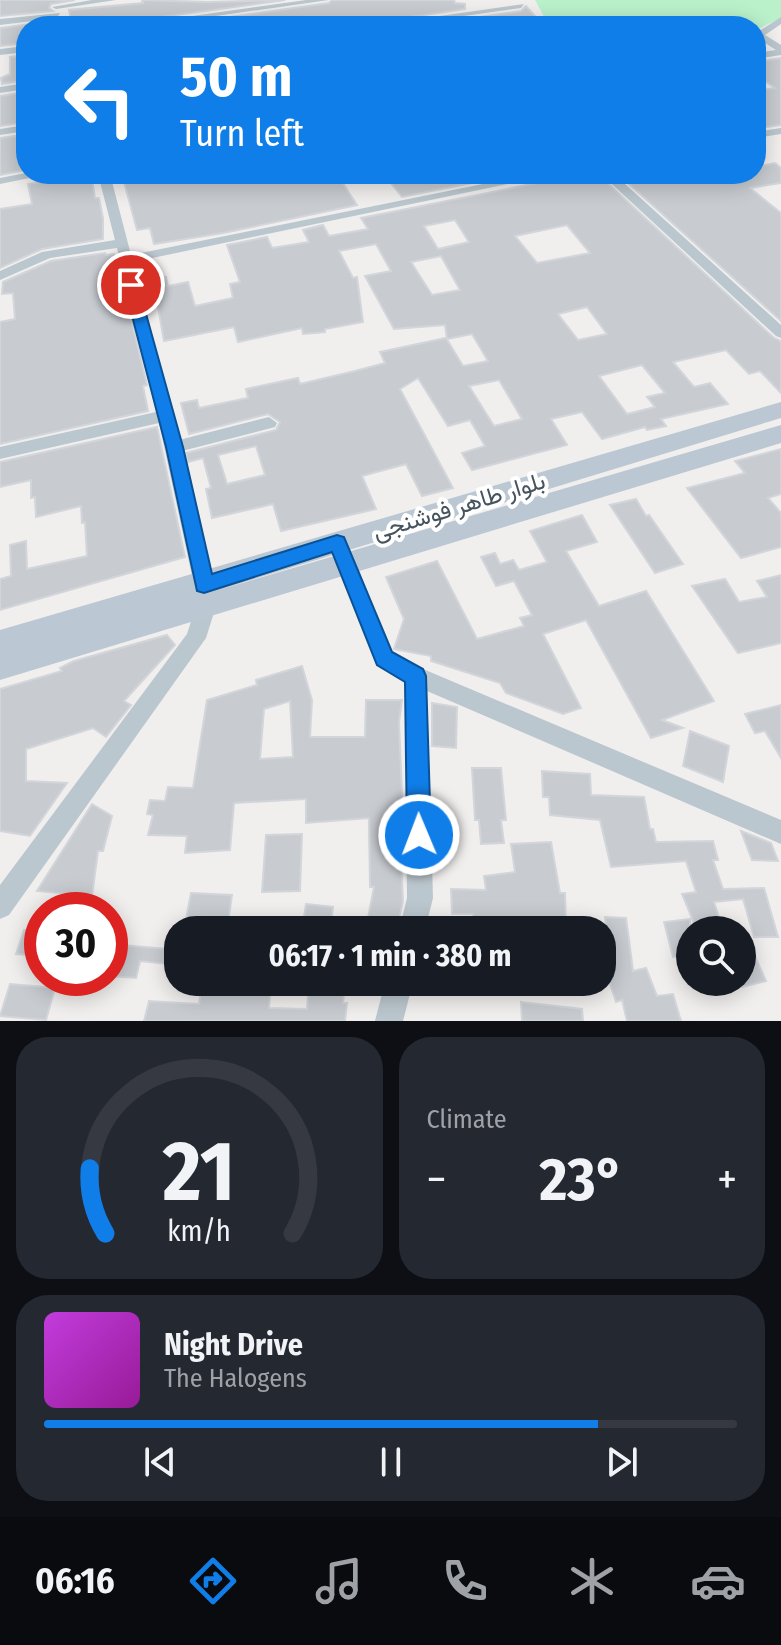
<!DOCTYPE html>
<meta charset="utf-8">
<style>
:root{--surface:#171b24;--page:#242831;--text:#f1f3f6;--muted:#9ea1a6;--line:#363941;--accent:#107ee9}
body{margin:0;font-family:"Fira Sans Condensed",Vazirmatn,sans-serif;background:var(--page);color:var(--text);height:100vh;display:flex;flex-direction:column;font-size:30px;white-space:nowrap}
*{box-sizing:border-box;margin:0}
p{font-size:26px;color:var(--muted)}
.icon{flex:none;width:44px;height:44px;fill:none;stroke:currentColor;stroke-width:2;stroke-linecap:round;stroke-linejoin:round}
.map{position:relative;height:1021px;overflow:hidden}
.details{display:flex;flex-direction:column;gap:16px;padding:16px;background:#0d0f14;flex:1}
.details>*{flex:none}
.banner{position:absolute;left:16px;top:16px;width:750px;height:168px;border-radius:32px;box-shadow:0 4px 20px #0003;background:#107ee9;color:#fff;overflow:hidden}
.buttons{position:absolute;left:676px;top:916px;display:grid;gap:16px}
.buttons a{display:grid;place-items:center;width:80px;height:80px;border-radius:50%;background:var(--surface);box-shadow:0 4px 20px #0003;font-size:40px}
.speed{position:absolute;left:24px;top:892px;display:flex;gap:16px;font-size:40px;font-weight:700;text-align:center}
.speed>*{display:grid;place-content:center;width:104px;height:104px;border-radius:50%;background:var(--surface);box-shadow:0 4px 20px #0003;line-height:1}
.speed .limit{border:12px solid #d22;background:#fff;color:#111}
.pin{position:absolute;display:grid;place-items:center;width:68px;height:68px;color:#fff;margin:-34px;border:4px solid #fff;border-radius:50%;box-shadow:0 2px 8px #0007}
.me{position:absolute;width:88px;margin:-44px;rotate:359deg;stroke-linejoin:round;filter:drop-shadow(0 0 6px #0008)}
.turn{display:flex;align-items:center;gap:28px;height:168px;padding:0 32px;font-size:36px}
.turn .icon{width:104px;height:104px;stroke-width:2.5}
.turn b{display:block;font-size:56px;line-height:68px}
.big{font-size:60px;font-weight:700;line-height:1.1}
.details .tile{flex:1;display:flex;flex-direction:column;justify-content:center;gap:12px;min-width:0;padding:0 28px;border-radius:32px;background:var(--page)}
.details .dial{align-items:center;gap:0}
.dial svg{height:208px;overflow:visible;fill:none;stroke:var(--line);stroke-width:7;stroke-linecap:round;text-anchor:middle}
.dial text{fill:var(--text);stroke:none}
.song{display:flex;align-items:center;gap:24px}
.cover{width:96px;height:96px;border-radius:12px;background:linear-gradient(135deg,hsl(290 70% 55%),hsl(300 70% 35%))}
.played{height:8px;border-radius:4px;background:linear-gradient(90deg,var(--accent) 80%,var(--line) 80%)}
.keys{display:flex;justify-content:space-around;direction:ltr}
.heat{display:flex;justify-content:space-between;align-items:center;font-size:44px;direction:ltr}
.details .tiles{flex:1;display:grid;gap:16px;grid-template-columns:1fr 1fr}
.tile:last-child{grid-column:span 2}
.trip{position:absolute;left:164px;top:916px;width:452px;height:80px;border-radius:32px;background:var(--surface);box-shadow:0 4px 20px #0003;font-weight:700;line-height:80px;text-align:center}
.menu{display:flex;height:128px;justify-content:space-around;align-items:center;background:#090b0e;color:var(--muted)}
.menu .icon{width:56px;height:56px}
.menu .active{color:var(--accent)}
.menu b{font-size:36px;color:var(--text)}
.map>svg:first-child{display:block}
</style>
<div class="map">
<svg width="781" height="1021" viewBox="0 0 781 1021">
<rect width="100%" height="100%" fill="#f1eeee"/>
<path fill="#baf1cb" d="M535 0H781V18L756 30V26H736L724 20 641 26 635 23 625 24 619 20 548 24Z"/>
<g fill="#c8ccd1" stroke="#d2d5da" stroke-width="2" fill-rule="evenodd">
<path d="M0 0H75L51 4 49 8 53 11 0 16Z"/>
<path d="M142 0 208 2 285 0 116 23 117 26H72L69 10 143 3Z"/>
<path d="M332 0H454L455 3 465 4V9L370 23 367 26H262L259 21 229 26 173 25 329 3Z"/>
<path d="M526 6 541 23 486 26 480 17 521 11Z"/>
<path d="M46 22 42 26H26V43L0 46V28Z"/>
<path d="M26 55V80L2 84 1 78 10 74V57Z"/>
<path d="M781 58V125L767 127 756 119V91L775 88 756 75V62Z"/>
<path d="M26 92V119H21V123L0 126V96Z"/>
<path d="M22 135 21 171 0 175V138Z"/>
<path d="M775 163 781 168V183L750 188 781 213V321L618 174H676L684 181 726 174 735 178 756 174V167Z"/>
<path d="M72 174H91L95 198H99L103 218V239L42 249 0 268V209L32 204 28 184 72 177Z"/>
<path d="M150 174 152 180 189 174H265L268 180 303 174H337L357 205 223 233 154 244 150 228 137 230 123 178Z"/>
<path d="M384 174H481L486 180 402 197Z"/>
<path d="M583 174H598L774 338 781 341V393L760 371 749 374 726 350 673 362 694 387 710 383 728 404 661 419 666 426 647 430 645 427 602 439 582 412 551 419 567 445 472 470 462 453 485 446 470 420 448 426 418 378 400 389 453 488 422 496 406 464 362 476 376 509 281 531 273 504 212 518 206 489 211 488 203 458 188 462 186 453 276 430 280 422 268 414 189 434 181 403 197 400 199 408 248 398 246 389 298 378 300 384 355 371 385 363 380 352 446 338 463 366 488 361 472 334 447 339 445 325 394 329 365 276 391 271 376 244 339 251 353 278 357 277 363 322 325 329V332L303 334 302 328 238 342 234 327 164 341 153 279 166 277 168 286 188 282 195 306 233 298 230 284 240 282 227 245 267 237 272 248 309 242 303 230 323 225 329 236 368 229 361 218ZM455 220 469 242 438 249 424 226ZM567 225 590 253 537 263 515 236ZM441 256 460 290 432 295 411 262ZM587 307 607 334 578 340 558 314ZM642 365 665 393 647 397 655 407 627 414 599 376ZM499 380 522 419 494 426 469 386ZM256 446 265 475 227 484 218 455Z"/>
<path d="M105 253 106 255 114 254 118 265 147 385 143 386 148 411 0 444V322L15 319 13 293 2 294 3 282 51 261Z"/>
<path d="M157 427 185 557 0 610V579L11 576 10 545 26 541 27 569 87 556 85 522 82 523 81 506 36 517 35 497 31 498V480L0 487V462Z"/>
<path d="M781 449V494L768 498 781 513V547L741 558 687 488 745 473 735 461Z"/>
<path d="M636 499 646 516 649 515 683 564 655 573 610 505Z"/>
<path d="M582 515 597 542 566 551 599 606 646 591 714 701 662 720 683 728 651 738 586 620 543 634 581 708 563 714 506 693 500 683 431 661V656L394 649 404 619 386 577 437 561 477 639 524 626 520 618 532 615 514 581 496 586 481 557 495 553 500 564 513 560 519 570 547 562 530 531Z"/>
<path d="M781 575V643L738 653 692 586 725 579 739 602 767 597 757 581Z"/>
<path d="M167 635 175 645 124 701 131 705 106 737 93 728 26 749V781L67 783 30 836 0 831V689L62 671 60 668 74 661Z"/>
<path d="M302 666 312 700 310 737H365L366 700H402L399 722 403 819H399L403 902 396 930 366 928 374 887H370L369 818 306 823V799L234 803 230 850 185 853 187 836 148 835 153 815 147 814 150 800 165 801 168 787 193 788 207 700 257 685 256 680ZM290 701 293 757 260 759 264 709Z"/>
<path d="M432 703 457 707 456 748 432 746Z"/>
<path d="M781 705V758L765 731 755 733 745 714Z"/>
<path d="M690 731 729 746 723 782 683 766Z"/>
<path d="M472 768H501L506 820H501L504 843 481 844 479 820H475Z"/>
<path d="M542 771 590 774 591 795 644 797 650 829H653L656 842 713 841 718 860H713L723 889 764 888 778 937H754L743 899 714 902 723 930H697L682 894 696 892 686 861 611 867 600 820 550 815 549 797H543Z"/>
<path d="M92 804 112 816 103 851H98L92 896 37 891Z"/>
<path d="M741 831 771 843 778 861 752 860Z"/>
<path d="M302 834 300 891 262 892 266 835Z"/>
<path d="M551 842 560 893H565L566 930H473V914H452L451 889 486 890 484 876 515 872 511 844Z"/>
<path d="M191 893 232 895 227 930H184Z"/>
<path d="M306 904 333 907 330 930H302Z"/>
<path d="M605 917 626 918 633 971 646 968 657 996 673 994 681 1021H627L622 1000 616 1002 608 978 612 977Z"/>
<path d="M690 919V955L673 957 664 922Z"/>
<path d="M742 927 766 981 742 987Z"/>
<path d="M24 930 42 931V956L16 954Z"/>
<path d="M110 944 178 950V965L140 961 136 978 110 976Z"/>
<path d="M202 982H271L269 1008 307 1009 308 995H323L324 982H345L343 1003H347L345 1021H144L149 1001 199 1004Z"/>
<path d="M10 984 55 988 46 1020 0 1016Z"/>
<path d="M521 1002 582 1009 583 1021H522Z"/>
</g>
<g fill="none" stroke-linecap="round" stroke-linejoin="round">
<g fill="#bbc7ce" fill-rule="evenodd">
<path d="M92 0H116L56 9 52 7Z"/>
<path d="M306 0H329L146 26H122Z"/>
<path d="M524 4 521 8 393 26H370Z"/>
<path d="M60 13 57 18 0 25V19Z"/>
<path d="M781 17V24L765 35 781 45V55L756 59V53L776 50 756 37V33Z"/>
<path d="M26 46V52L0 55V49Z"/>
<path d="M26 83V89L0 93V87Z"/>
<path d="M26 125V131L0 135V129Z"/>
<path d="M781 128V134L756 138V132Z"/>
<path d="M26 173 49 174 0 184V178Z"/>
<path d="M98 174H110L131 255 532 174H555L133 262 179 440 269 417 277 423 275 427 182 451 214 585 216 606 206 638 9 915 0 919V885L187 634 196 606 194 585 159 423 0 459V447L156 412 117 248 50 258 0 280V271L42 252 115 240Z"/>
<path d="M601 174H614L781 325V338L776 336Z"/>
<path d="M341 543 348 546 350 551 392 651 423 669 781 820V844L427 691 433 898 425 930H399L407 898 405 681 377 665 332 551 334 546Z"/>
<path d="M385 982H413L403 1021H375Z"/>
</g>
<path fill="#bbc8d3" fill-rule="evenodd" d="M781 402V418L215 591 781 425V443L0 680V630Z"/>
</g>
<path fill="#107ee9" stroke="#0a5297" stroke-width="2" d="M131 280 138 285 183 447 212 574 337 535 344 537 392 652 423 669 426 676 431 835 428 844 419 847 410 844 407 835 405 682 377 665 332 552 204 593 197 591 166 447 124 285Z"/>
<g text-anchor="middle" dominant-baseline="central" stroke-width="8" stroke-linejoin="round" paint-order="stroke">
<g font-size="24" fill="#45535d" stroke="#fff">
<text transform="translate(459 506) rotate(-17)">بلوار طاهر فوشنجی</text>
</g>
</g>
</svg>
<div class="buttons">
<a><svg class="icon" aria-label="search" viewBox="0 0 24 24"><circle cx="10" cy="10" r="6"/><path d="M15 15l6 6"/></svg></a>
</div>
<div class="speed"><div class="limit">30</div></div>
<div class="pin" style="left:131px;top:285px;background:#d93025"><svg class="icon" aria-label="arrive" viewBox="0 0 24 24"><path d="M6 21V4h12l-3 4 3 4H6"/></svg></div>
<svg class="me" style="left:419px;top:835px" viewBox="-20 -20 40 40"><circle r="17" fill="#107ee9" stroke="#fff" stroke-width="3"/><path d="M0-11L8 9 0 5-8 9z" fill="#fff"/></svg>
<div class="trip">06:17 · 1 min · 380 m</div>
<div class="banner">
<div class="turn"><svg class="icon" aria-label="left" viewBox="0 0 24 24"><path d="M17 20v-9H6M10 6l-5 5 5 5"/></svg><div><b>50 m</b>Turn left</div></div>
</div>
</div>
<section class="details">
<div class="tiles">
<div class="tile dial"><svg viewBox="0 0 100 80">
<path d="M14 69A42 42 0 1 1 86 69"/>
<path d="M14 69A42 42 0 0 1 8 44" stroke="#107ee9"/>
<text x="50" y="56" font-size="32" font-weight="700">21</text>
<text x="50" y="72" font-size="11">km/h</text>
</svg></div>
<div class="tile"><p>Climate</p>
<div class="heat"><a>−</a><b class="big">23°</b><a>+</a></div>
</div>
<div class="tile">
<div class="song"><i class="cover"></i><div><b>Night Drive</b><p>The Halogens</p></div></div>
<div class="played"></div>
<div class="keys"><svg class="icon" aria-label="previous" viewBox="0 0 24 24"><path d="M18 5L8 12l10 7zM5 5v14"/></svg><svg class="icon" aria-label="pause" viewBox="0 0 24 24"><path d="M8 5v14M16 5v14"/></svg><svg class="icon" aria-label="next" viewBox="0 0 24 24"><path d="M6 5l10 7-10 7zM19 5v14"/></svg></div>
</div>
</div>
</section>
<nav class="menu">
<b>06:16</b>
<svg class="icon active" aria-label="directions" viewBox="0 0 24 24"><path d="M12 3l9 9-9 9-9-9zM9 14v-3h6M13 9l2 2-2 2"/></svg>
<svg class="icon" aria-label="music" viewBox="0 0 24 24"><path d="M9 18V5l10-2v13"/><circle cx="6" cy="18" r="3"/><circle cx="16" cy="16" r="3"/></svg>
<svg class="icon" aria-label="phone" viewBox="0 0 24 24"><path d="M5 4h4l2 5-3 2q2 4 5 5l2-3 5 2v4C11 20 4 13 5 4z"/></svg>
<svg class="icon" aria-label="climate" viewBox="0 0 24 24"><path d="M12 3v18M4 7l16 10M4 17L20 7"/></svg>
<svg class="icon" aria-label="car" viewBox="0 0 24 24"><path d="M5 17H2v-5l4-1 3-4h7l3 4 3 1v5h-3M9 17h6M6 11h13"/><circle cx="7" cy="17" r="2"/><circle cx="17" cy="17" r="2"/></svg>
</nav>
